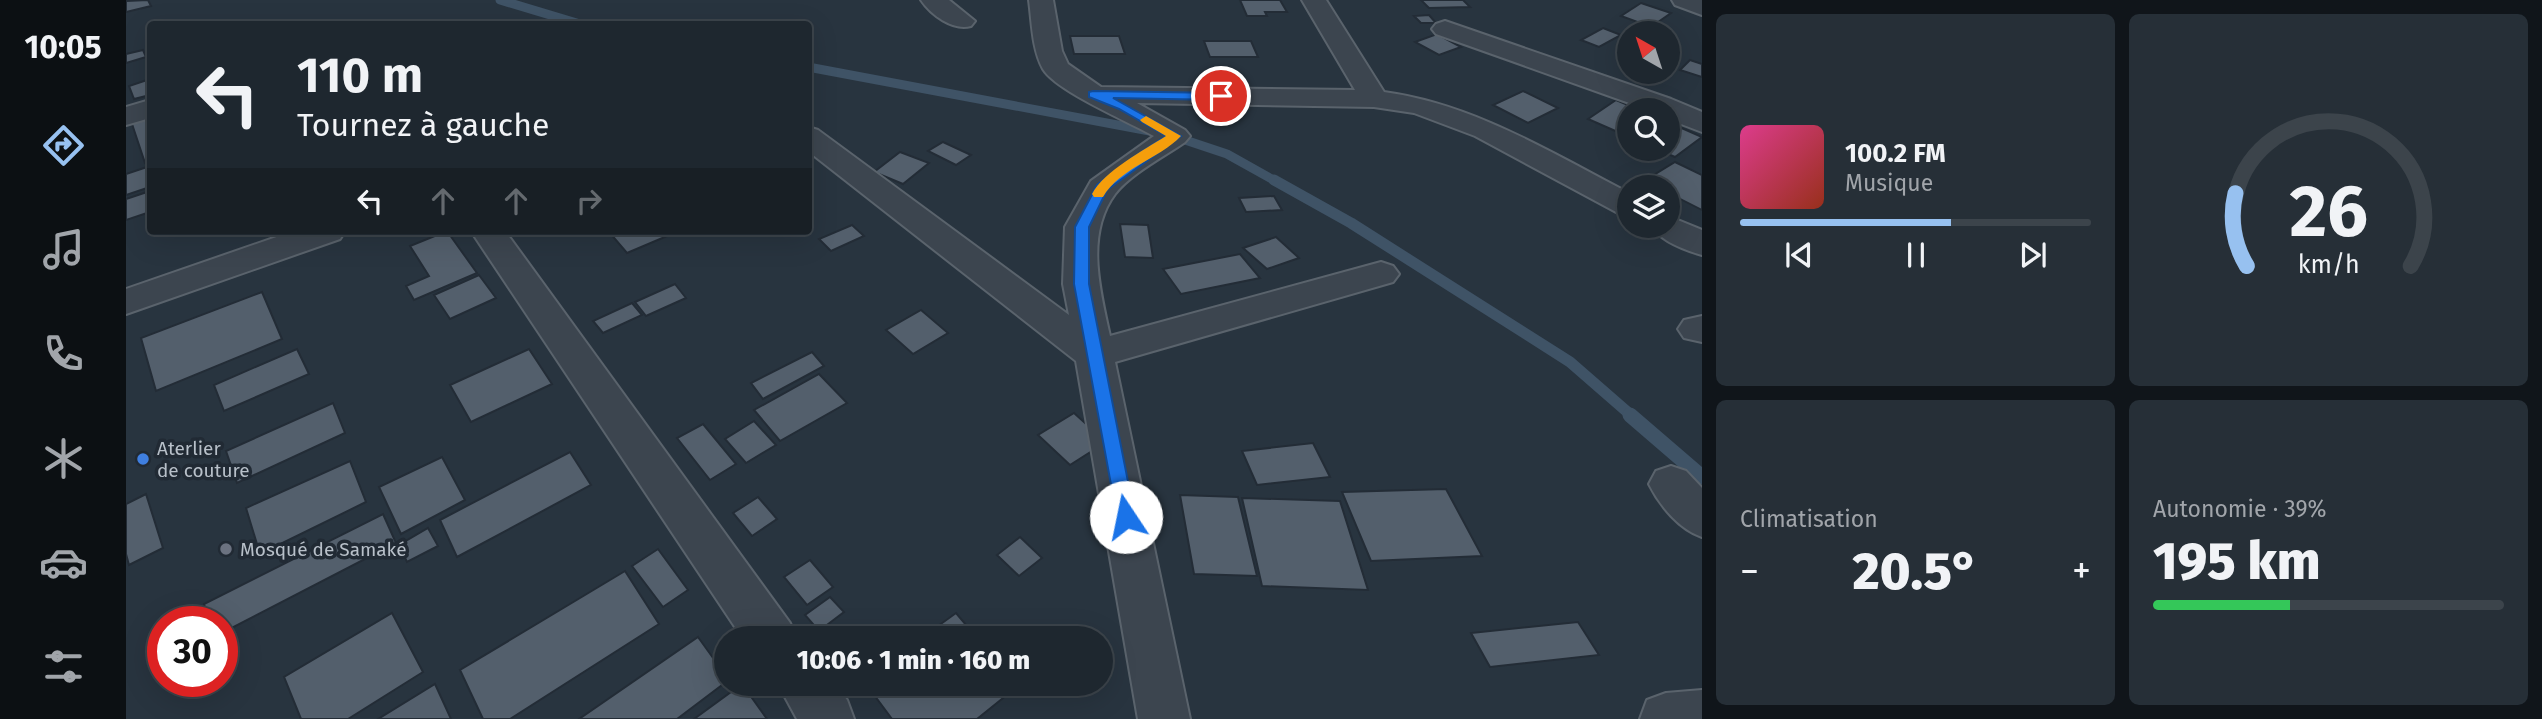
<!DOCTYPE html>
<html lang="fr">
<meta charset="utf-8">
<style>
:root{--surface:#1e272f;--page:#262f37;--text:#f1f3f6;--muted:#a1a5aa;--line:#3c444b;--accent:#97c1f0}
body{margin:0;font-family:"Fira Sans",sans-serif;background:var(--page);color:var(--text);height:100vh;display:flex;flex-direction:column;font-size:26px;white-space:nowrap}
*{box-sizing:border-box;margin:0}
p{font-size:23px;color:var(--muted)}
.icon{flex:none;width:38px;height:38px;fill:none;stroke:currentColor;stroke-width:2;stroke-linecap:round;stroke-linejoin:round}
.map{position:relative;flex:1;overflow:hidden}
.sheet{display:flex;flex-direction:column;gap:14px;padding:14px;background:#10151a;width:840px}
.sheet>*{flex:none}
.top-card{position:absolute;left:21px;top:21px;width:665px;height:214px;border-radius:7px;box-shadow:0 7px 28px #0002,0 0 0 2px var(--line);background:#1e272f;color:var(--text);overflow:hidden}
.needle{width:46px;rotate:321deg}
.tools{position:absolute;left:1491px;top:21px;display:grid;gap:14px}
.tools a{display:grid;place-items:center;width:63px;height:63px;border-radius:50%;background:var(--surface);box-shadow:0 7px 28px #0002,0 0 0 2px var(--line);font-size:35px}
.speed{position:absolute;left:21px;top:606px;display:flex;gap:14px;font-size:35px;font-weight:700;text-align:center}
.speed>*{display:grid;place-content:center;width:91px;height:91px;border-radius:50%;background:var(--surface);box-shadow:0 7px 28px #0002,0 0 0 2px var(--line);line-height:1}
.speed .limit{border:10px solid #d22;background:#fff;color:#111}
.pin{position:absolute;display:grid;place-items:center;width:60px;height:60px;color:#fff;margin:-30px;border:4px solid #fff;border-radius:50%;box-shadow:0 2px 7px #0007}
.me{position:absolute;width:77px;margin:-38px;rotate:349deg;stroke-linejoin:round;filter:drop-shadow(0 0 5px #0008)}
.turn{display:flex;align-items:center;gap:24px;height:147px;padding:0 35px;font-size:32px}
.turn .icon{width:91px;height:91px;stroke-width:2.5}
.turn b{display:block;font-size:49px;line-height:60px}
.lanes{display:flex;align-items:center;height:66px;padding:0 35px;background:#0003;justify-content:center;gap:35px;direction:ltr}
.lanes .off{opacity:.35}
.big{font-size:52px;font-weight:800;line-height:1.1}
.sheet .tile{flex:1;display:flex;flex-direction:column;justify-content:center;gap:10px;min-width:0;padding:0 24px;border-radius:10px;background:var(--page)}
.sheet .dial{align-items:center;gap:0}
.dial svg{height:182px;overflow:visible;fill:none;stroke:var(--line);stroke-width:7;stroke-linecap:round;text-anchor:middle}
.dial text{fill:var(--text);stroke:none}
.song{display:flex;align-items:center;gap:21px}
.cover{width:84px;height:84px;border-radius:10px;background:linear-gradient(135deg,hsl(330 70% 55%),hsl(10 70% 35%))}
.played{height:7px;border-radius:4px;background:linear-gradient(90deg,var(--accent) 60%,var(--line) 60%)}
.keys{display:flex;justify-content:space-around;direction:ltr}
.heat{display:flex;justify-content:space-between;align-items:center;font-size:38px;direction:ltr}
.charge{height:10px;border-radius:5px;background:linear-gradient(90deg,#34c759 39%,var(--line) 0)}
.sheet .tiles{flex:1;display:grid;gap:14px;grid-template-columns:repeat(2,1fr)}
.trip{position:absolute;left:588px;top:626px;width:399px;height:70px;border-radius:35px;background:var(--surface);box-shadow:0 7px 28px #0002,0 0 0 2px var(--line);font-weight:800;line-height:70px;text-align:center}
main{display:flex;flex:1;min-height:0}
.tabs{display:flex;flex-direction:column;width:126px;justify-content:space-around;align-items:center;background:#0c1013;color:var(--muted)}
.tabs .icon{width:49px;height:49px}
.tabs .current{color:var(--accent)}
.tabs b{font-size:32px;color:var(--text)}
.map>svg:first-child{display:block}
</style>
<main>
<nav class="tabs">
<b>10:05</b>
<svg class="icon current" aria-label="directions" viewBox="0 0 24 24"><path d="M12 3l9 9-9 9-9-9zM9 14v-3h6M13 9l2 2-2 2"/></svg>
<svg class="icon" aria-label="music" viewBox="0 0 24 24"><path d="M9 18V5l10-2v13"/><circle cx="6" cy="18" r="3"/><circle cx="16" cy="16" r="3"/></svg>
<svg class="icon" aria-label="phone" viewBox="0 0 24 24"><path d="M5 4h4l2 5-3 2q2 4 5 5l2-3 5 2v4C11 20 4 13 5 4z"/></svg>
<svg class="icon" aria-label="climate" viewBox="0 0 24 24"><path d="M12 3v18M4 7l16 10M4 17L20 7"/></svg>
<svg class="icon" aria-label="car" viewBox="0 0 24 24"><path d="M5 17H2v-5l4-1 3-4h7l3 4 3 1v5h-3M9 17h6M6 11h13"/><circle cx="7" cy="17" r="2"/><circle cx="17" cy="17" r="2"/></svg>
<svg class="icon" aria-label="filters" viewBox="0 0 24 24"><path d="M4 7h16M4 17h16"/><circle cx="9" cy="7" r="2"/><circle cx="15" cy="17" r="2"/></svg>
</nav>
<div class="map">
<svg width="1576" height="719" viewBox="0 0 1576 719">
<rect width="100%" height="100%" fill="#28343f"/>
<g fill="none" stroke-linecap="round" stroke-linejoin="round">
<g stroke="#3f5366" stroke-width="9">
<path d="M374 0 454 24"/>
<path d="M682 67 1029 132"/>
<path d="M1047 136 1101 154 1151 182"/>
</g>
<path stroke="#3f5366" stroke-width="11" d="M1148 180 1225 223 1444 362 1506 416"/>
<path stroke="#3f5366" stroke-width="15" d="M1504 415 1576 477"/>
</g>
<g fill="#535f6c" stroke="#232c36" stroke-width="2">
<path d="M22 0 25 6 0 12V1Z"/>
<path d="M1114 0H1154L1161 12H1139L1141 16H1121Z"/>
<path d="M1295 0H1337L1344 7 1303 8Z"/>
<path d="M1515 3 1545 13 1525 27 1495 16Z"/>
<path d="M1303 15 1310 23H1295L1288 16Z"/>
<path d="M1477 28 1495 35 1473 47 1455 40Z"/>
<path d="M1311 34 1335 47 1313 55 1289 42Z"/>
<path d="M944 36H993L999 54H948Z"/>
<path d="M1078 41H1125L1132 57H1084Z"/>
<path d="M17 50 20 57 0 63V54Z"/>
<path d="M1564 60 1576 64V77L1554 70Z"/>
<path d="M24 79V95L8 99 3 86Z"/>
<path d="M1397 91 1432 108 1402 123 1367 105Z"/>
<path d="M1490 100 1514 110H1503V137L1462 119Z"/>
<path d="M24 115V162L19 163 5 121Z"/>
<path d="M1542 122 1576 137 1549 157 1530 149H1542Z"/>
<path d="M817 142 845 155 830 165 802 151Z"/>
<path d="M774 152 803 163 777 184 748 172Z"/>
<path d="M1549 162 1576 175V210L1542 193V187H1530L1518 181Z"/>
<path d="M24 166V187L0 195V174Z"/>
<path d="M24 191V212L0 220V199Z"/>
<path d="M1148 196 1156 210 1120 212 1113 198Z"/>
<path d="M994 224 1022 225 1027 258 999 257Z"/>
<path d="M726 225 738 236 705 251 693 239Z"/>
<path d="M321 231 351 273 288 300 280 286 303 276 284 246Z"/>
<path d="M486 231H553L501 253 483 232Z"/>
<path d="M1150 237 1173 258 1141 269 1117 248Z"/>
<path d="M1114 254 1134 278 1055 294 1037 269Z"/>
<path d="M353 275 370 298 324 319 308 295Z"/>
<path d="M549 284 560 298 520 316 509 302Z"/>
<path d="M136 292 156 339 30 391 15 338Z"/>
<path d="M506 303 516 315 477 333 467 321Z"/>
<path d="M795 310 822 333 787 354 760 330Z"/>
<path d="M171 349 183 374 98 411 88 385Z"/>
<path d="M403 349 426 384 345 422 324 385Z"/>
<path d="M686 352 698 366 637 399 625 383Z"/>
<path d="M693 374 721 403 654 441 628 410Z"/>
<path d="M207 403 219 433 111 483 100 451Z"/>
<path d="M948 413 980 442 944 465 912 435Z"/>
<path d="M628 421 650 445 620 463 599 439Z"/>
<path d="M577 424 610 464 584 480 551 438Z"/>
<path d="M1187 443 1204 477 1131 485 1116 451Z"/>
<path d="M444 452 465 485 331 557 314 520Z"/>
<path d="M316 457 339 500 275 534 253 487Z"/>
<path d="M224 461 240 502 134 554 120 508Z"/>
<path d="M1320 489 1356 556 1245 561 1216 492Z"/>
<path d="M20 494 37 548 3 565 0 554V504Z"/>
<path d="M1054 495 1112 497 1131 576 1068 574Z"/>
<path d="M632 497 651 519 626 536 607 513Z"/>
<path d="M1116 498 1214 501 1242 590 1136 586Z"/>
<path d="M257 514 270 543 96 633V621H83L78 604Z"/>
<path d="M302 528 312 546 281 562 273 545Z"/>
<path d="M894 537 916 558 893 576 871 555Z"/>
<path d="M532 549 562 590 537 607 506 566Z"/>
<path d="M684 560 707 587 681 605 658 577Z"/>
<path d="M499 571 533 624 384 719H357L334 670Z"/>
<path d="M704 597 718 612 693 631 679 615Z"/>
<path d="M266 613 297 672 222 719H175L158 677Z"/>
<path d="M830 613 852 639H794Z"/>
<path d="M1452 622 1473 655 1364 667 1345 633Z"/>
<path d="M572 637 600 676V682L551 719H453Z"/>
<path d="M309 684 325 719H252Z"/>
<path d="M616 684 641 719H568Z"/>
<path d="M740 684H890L892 686 851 719H766Z"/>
</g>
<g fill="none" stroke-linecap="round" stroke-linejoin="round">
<defs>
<g id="minor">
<path d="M795 0H823L849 21 845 26C827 31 805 15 795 0Z"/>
<path d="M903 0H927L936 51 942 64 975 87 1229 90 1176 0H1200L1258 92C1347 104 1424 152 1503 193V216L1492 213 1349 136 1288 113 1248 107 1011 103 1059 130 1064 136 1059 142C1039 156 1004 174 989 194 959 234 974 291 984 336L1255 262 1267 266 1273 274 1267 282 989 362 1064 719H1012L950 361 682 151V127L692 130 943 315 937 284 939 227 965 181 1028 136C1003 122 930 91 917 69 906 49 906 22 903 0Z"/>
<path d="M1546 0H1576V15L1549 5Z"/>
<path d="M1319 21 1545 99 1576 112V132L1542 119V110H1523L1310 34 1306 29 1310 24Z"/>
<path d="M24 100V118L0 125V107Z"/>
<path d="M1542 216 1576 230V255C1559 250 1534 241 1526 226H1542Z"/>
<path d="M168 231H219L214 239 0 314V289Z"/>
<path d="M345 231H379L664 623 671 639H617Z"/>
<path d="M1576 316V342L1558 338 1552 329 1558 320Z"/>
<path d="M1545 466 1560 471 1576 488V537C1553 529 1534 506 1523 484L1530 471Z"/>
<path d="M652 684H709L721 700 728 719H671Z"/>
<path d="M1576 690V719H1514L1521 700 1540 693Z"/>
</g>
</defs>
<use href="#minor" stroke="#5a636c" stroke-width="4"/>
<use href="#minor" fill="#3c454f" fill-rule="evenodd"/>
</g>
<path fill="#1a73e8" stroke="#114b97" stroke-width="2" d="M967 91 1095 93 1101 96 1095 100 987 98 1055 136 981 190 963 227V284L1009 517 1006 523 1000 525 993 523 991 517 948 284 949 227 971 185 1006 158 1040 136 993 109 963 97V92Z"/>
<path fill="#f59e0b" d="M1020 116 1055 136C1033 159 994 168 977 197H968L966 194C978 171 1018 150 1040 136L1016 122 1014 120Z"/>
<circle fill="#3f7fe0" stroke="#212a34" stroke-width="2.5" cx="17" cy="459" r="7"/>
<circle fill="#6b7280" stroke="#212a34" stroke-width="2.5" cx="100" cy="549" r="7"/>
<g text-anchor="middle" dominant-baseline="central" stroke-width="7" stroke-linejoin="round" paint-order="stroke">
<g font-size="19" fill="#b8c0c9" stroke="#212a34" text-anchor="start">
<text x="31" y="448">Aterlier<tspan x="31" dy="22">de couture</tspan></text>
<text x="114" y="549">Mosqué de Samaké</text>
</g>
</g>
</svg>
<div class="tools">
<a><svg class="needle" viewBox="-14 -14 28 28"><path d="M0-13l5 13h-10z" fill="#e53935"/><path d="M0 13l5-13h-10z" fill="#a1a5aa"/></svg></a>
<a><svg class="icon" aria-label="search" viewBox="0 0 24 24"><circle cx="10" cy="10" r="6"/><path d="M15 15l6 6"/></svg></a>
<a><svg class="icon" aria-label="layers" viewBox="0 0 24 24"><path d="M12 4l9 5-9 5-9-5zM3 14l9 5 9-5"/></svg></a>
</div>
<div class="speed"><div class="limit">30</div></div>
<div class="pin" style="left:1095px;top:96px;background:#d93025"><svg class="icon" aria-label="arrive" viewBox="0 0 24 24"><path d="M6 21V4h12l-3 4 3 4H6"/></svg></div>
<svg class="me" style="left:1000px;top:517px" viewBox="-20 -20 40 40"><circle r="19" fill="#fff"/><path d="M0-13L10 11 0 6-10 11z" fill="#1a73e8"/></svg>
<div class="trip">10:06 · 1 min · 160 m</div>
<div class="top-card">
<div class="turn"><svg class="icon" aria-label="left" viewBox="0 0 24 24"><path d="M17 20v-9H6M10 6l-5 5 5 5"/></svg><div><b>110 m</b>Tournez à gauche</div></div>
<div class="lanes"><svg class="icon" aria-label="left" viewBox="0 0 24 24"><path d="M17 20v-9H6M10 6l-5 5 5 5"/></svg><svg class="icon off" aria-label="ahead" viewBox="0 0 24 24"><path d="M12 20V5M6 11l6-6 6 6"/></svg><svg class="icon off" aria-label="ahead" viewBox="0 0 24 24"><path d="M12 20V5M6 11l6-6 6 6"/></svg><svg class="icon off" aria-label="right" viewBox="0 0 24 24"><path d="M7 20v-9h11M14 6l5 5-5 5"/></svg></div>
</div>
</div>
<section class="sheet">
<div class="tiles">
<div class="tile">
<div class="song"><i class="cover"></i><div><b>100.2 FM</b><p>Musique</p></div></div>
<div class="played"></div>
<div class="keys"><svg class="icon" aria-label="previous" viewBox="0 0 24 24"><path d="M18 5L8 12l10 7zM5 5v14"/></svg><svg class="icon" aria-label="pause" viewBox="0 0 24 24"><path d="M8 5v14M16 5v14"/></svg><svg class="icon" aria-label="next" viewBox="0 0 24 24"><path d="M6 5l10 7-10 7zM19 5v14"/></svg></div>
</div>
<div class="tile dial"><svg viewBox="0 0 100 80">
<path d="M14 69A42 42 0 1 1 86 69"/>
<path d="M14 69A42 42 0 0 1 9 37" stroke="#97c1f0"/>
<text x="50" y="56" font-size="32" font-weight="700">26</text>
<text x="50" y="72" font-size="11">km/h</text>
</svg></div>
<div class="tile"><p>Climatisation</p>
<div class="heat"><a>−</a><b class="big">20.5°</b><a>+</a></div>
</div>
<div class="tile"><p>Autonomie · 39%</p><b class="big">195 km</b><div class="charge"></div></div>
</div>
</section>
</main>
